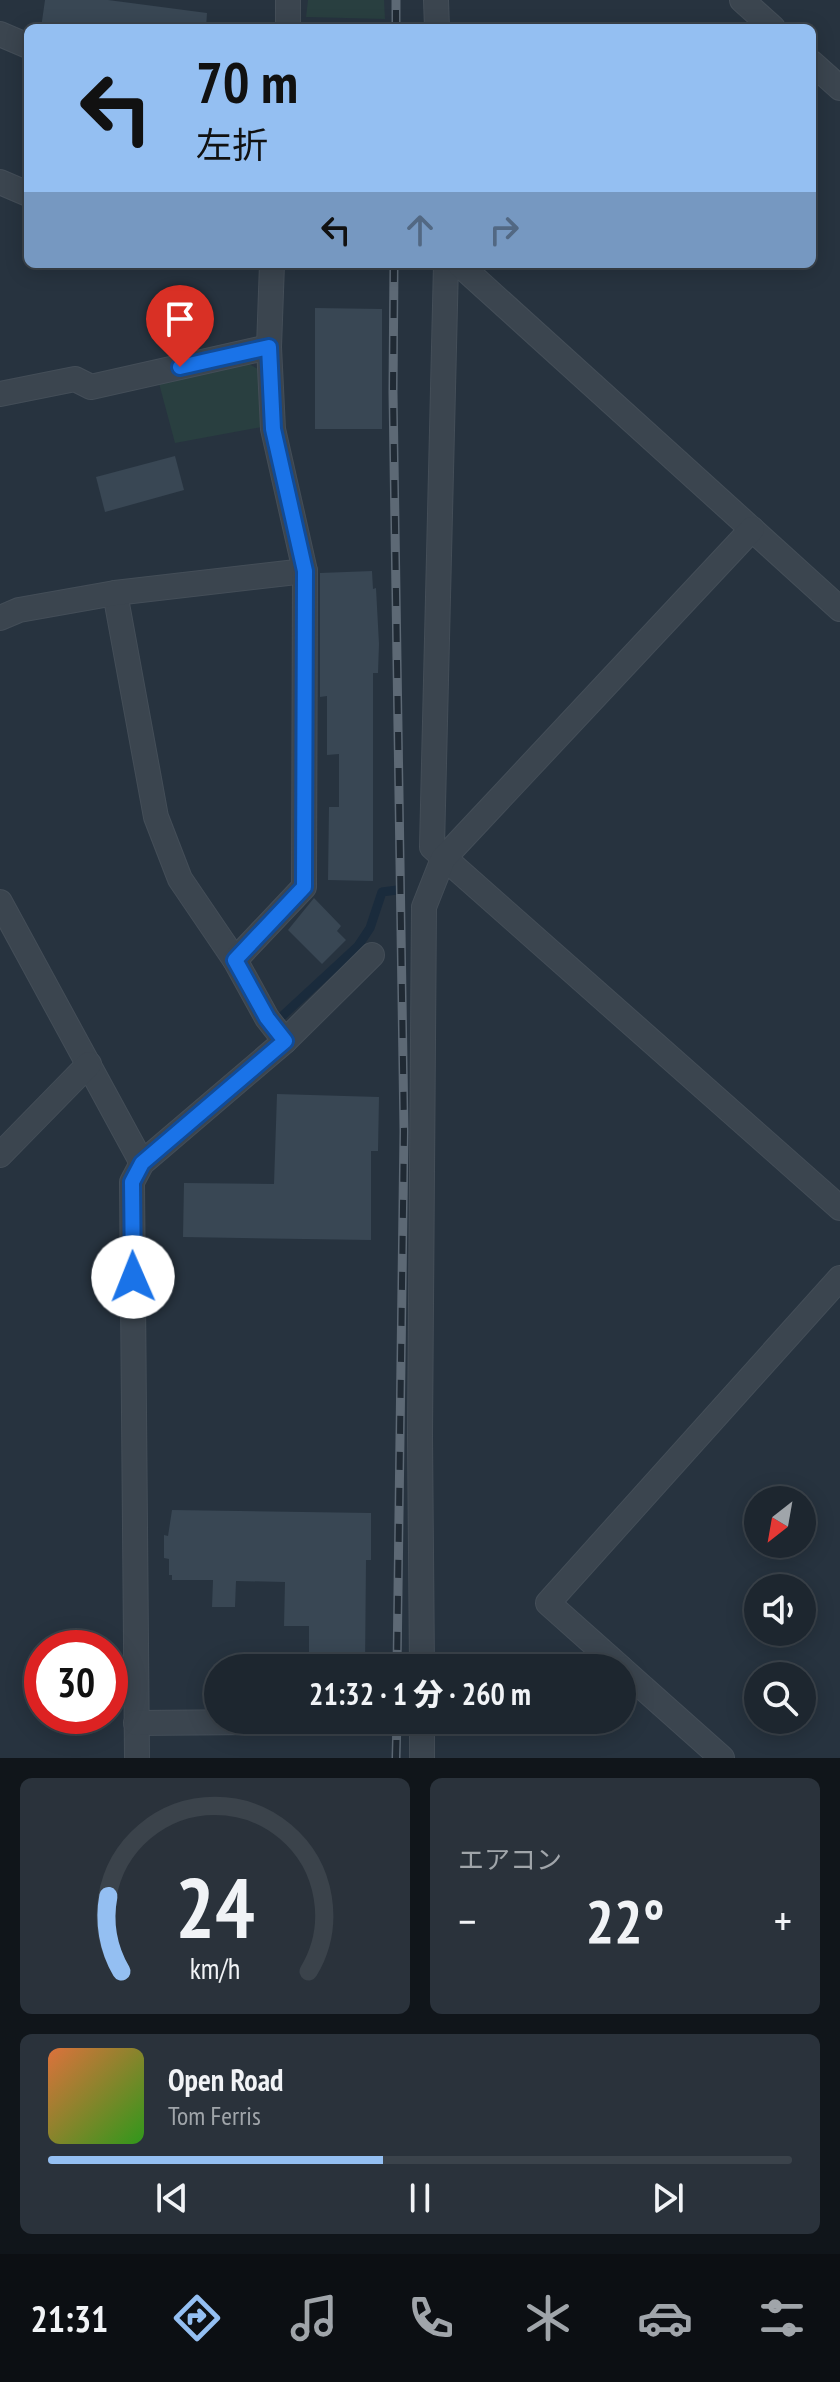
<!DOCTYPE html>
<html lang="ja">
<meta charset="utf-8">
<style>
:root{--surface:#1d262f;--page:#2a323b;--text:#f1f3f6;--muted:#a0a5aa;--line:#3b434b;--accent:#94bff2}
body{margin:0;font-family:"PT Sans Narrow","Noto Sans JP",sans-serif;background:var(--page);color:var(--text);height:100vh;display:flex;flex-direction:column;font-size:30px;white-space:nowrap}
*{box-sizing:border-box;margin:0}
p{font-size:26px;color:var(--muted)}
.icon{flex:none;width:44px;height:44px;fill:none;stroke:currentColor;stroke-width:2;stroke-linecap:round;stroke-linejoin:round}
.map{position:relative;height:1758px;overflow:hidden}
.sheet{display:flex;flex-direction:column;gap:20px;padding:20px;background:#10151a;flex:1}
.sheet>*{flex:none}
.hud{position:absolute;left:24px;top:24px;width:792px;height:244px;border-radius:12px;box-shadow:0 4px 20px #0003,0 0 0 2px var(--line);background:#94bff2;color:#111;overflow:hidden}
.needle{width:52px;rotate:211deg}
.controls{position:absolute;left:744px;top:1486px;display:grid;gap:16px}
.controls a{display:grid;place-items:center;width:72px;height:72px;border-radius:50%;background:var(--surface);box-shadow:0 4px 20px #0003,0 0 0 2px var(--line);font-size:40px}
.speed{position:absolute;left:24px;top:1630px;display:flex;gap:16px;font-size:40px;font-weight:700;text-align:center}
.speed>*{display:grid;place-content:center;width:104px;height:104px;border-radius:50%;background:var(--surface);box-shadow:0 4px 20px #0003,0 0 0 2px var(--line);line-height:1}
.speed .limit{border:12px solid #d22;background:#fff;color:#111}
.pin{position:absolute;display:grid;place-items:center;width:68px;height:68px;color:#fff;margin:-82px -34px;border-radius:50% 50% 50% 0;rotate:-45deg;box-shadow:0 0 8px #0007}
.pin .icon{rotate:45deg}
.me{position:absolute;width:88px;margin:-44px;rotate:359deg;stroke-linejoin:round;filter:drop-shadow(0 0 6px #0008)}
.turn{display:flex;align-items:center;gap:28px;height:168px;padding:0 40px;font-size:36px}
.turn .icon{width:104px;height:104px;stroke-width:2.5}
.turn b{display:block;font-size:56px;line-height:68px}
.lanes{display:flex;align-items:center;height:76px;padding:0 40px;background:#0003;justify-content:center;gap:40px;direction:ltr}
.lanes .off{opacity:.35}
.big{font-size:60px;font-weight:800;line-height:1.1}
.sheet .card{flex:1;display:flex;flex-direction:column;justify-content:center;gap:12px;min-width:0;padding:0 28px;border-radius:12px;background:var(--page)}
.sheet .dial{align-items:center;gap:0}
.dial svg{height:208px;overflow:visible;fill:none;stroke:var(--line);stroke-width:7;stroke-linecap:round;text-anchor:middle}
.dial text{fill:var(--text);stroke:none}
.song{display:flex;align-items:center;gap:24px}
.cover{width:96px;height:96px;border-radius:12px;background:linear-gradient(135deg,hsl(20 70% 55%),hsl(110 70% 35%))}
.played{height:8px;border-radius:4px;background:linear-gradient(90deg,var(--accent) 45%,var(--line) 45%)}
.keys{display:flex;justify-content:space-around;direction:ltr}
.heat{display:flex;justify-content:space-between;align-items:center;font-size:44px;direction:ltr}
.sheet .tiles{flex:1;display:grid;gap:20px;grid-template-columns:1fr 1fr}
.card:last-child{grid-column:span 2}
.trip{position:absolute;left:204px;top:1654px;width:432px;height:80px;border-radius:40px;background:var(--surface);box-shadow:0 4px 20px #0003,0 0 0 2px var(--line);font-weight:800;line-height:80px;text-align:center}
.tabs{display:flex;height:128px;justify-content:space-around;align-items:center;background:#0c0f13;color:var(--muted)}
.tabs .icon{width:56px;height:56px}
.tabs .on{color:var(--accent)}
.tabs b{font-size:36px;color:var(--text)}
.map>svg:first-child{display:block}
</style>
<div class="map">
<svg width="840" height="1758" viewBox="0 0 840 1758">
<rect width="100%" height="100%" fill="#27333f"/>
<g fill="#293f40">
<path d="M308 0H384L385 19 306 17Z"/>
<path d="M239 358 261 371 262 427 175 443 157 376Z"/>
</g>
<g fill="none" stroke-linecap="round" stroke-linejoin="round">
<path stroke="#1a2b3c" stroke-width="9" d="M280 1018 358 946 370 928 382 892 397 890"/>
</g>
<g fill="#394754">
<path d="M45 0H108L207 13 206 28H41Z"/>
<path d="M315 308 382 309V429H315Z"/>
<path d="M175 456 184 490 105 512 96 477Z"/>
<path d="M372 571 373 589 376 588 379 644 378 673H373V881L328 880 329 807H339V754L327 755V696L320 697V573Z"/>
<path d="M314 898 341 926 337 931 346 940 322 964 288 930Z"/>
<path d="M277 1094 379 1097 378 1151H371V1240L183 1237 184 1183 274 1184Z"/>
<path d="M172 1510 371 1513V1560H366L365 1668H309V1626H284L285 1582 236 1581 235 1607H212L213 1580H172V1575H169V1559L164 1558V1535L168 1536Z"/>
</g>
<g fill="none" stroke-linecap="round" stroke-linejoin="round">
<defs>
<g id="street">
<path d="M288 0V28"/>
<path d="M436 0 437 28"/>
<path d="M742 0 773 28"/>
<path d="M0 34 28 46"/>
<path d="M812 63 840 88"/>
<path d="M0 182 28 194"/>
<path d="M446 264 432 847 840 1208"/>
<path d="M459 264 840 609"/>
<path d="M0 394 75 379 91 387 269 347"/>
<path d="M115 593 156 817 180 879 235 960 267 1018 285 1041 142 1163 132 1182 137 1758"/>
<path d="M0 618 19 610 115 593 305 571 273 429 269 347 272 264"/>
<path d="M0 902 142 1163"/>
<path d="M235 960 304 887 305 571"/>
<path d="M285 1041 372 955"/>
<path d="M0 1155 89 1064"/>
<path d="M422 1668 420 1436 424 907 443 859 752 529"/>
<path d="M621 1668 548 1603 840 1278"/>
<path d="M622 1669 722 1758"/>
<path d="M422 1720V1758"/>
<path d="M136 1723 387 1721"/>
</g>
</defs>
<use href="#street" stroke="#444e58" stroke-width="26"/>
<use href="#street" stroke="#3b454f" stroke-width="24"/>
<defs>
<g id="rail">
<path d="M396 28V0"/>
<path d="M394 264 393 392 404 1131 397 1668"/>
<path d="M396 1758 397 1720"/>
</g>
</defs>
<use href="#rail" stroke="#5d6975" stroke-width="9"/>
<use href="#rail" stroke="#202a34" stroke-width="6" stroke-dasharray="18" stroke-linecap="butt"/>
</g>
<g fill="none" stroke-linecap="round" stroke-linejoin="round">
<defs>
<path id="route" d="M133 1277 132 1182 142 1163 285 1041 267 1018 235 960 304 887 305 571 273 429 269 347 180 367"/>
</defs>
<use href="#route" stroke="#114b97" stroke-width="20"/>
<use href="#route" stroke="#1a73e8" stroke-width="14"/>
</g>
</svg>
<div class="controls">
<a><svg class="needle" viewBox="-14 -14 28 28"><path d="M0-13l5 13h-10z" fill="#e53935"/><path d="M0 13l5-13h-10z" fill="#a0a5aa"/></svg></a>
<a><svg class="icon" aria-label="sound" viewBox="0 0 24 24"><path d="M4 9h4l5-4v14l-5-4H4zM17 9q2 3 0 6"/></svg></a>
<a><svg class="icon" aria-label="search" viewBox="0 0 24 24"><circle cx="10" cy="10" r="6"/><path d="M15 15l6 6"/></svg></a>
</div>
<div class="speed"><div class="limit">30</div></div>
<div class="pin" style="left:180px;top:367px;background:#d93025"><svg class="icon" aria-label="arrive" viewBox="0 0 24 24"><path d="M6 21V4h12l-3 4 3 4H6"/></svg></div>
<svg class="me" style="left:133px;top:1277px" viewBox="-20 -20 40 40"><circle r="19" fill="#fff"/><path d="M0-13L10 11 0 6-10 11z" fill="#1a73e8"/></svg>
<div class="trip">21:32 · 1 分 · 260 m</div>
<div class="hud">
<div class="turn"><svg class="icon" aria-label="left" viewBox="0 0 24 24"><path d="M17 20v-9H6M10 6l-5 5 5 5"/></svg><div><b>70 m</b>左折</div></div>
<div class="lanes"><svg class="icon" aria-label="left" viewBox="0 0 24 24"><path d="M17 20v-9H6M10 6l-5 5 5 5"/></svg><svg class="icon off" aria-label="ahead" viewBox="0 0 24 24"><path d="M12 20V5M6 11l6-6 6 6"/></svg><svg class="icon off" aria-label="right" viewBox="0 0 24 24"><path d="M7 20v-9h11M14 6l5 5-5 5"/></svg></div>
</div>
</div>
<section class="sheet">
<div class="tiles">
<div class="card dial"><svg viewBox="0 0 100 80">
<path d="M14 69A42 42 0 1 1 86 69"/>
<path d="M14 69A42 42 0 0 1 9 40" stroke="#94bff2"/>
<text x="50" y="56" font-size="32" font-weight="700">24</text>
<text x="50" y="72" font-size="11">km/h</text>
</svg></div>
<div class="card"><p>エアコン</p>
<div class="heat"><a>−</a><b class="big">22°</b><a>+</a></div>
</div>
<div class="card">
<div class="song"><i class="cover"></i><div><b>Open Road</b><p>Tom Ferris</p></div></div>
<div class="played"></div>
<div class="keys"><svg class="icon" aria-label="previous" viewBox="0 0 24 24"><path d="M18 5L8 12l10 7zM5 5v14"/></svg><svg class="icon" aria-label="pause" viewBox="0 0 24 24"><path d="M8 5v14M16 5v14"/></svg><svg class="icon" aria-label="next" viewBox="0 0 24 24"><path d="M6 5l10 7-10 7zM19 5v14"/></svg></div>
</div>
</div>
</section>
<nav class="tabs">
<b>21:31</b>
<svg class="icon on" aria-label="directions" viewBox="0 0 24 24"><path d="M12 3l9 9-9 9-9-9zM9 14v-3h6M13 9l2 2-2 2"/></svg>
<svg class="icon" aria-label="music" viewBox="0 0 24 24"><path d="M9 18V5l10-2v13"/><circle cx="6" cy="18" r="3"/><circle cx="16" cy="16" r="3"/></svg>
<svg class="icon" aria-label="phone" viewBox="0 0 24 24"><path d="M5 4h4l2 5-3 2q2 4 5 5l2-3 5 2v4C11 20 4 13 5 4z"/></svg>
<svg class="icon" aria-label="climate" viewBox="0 0 24 24"><path d="M12 3v18M4 7l16 10M4 17L20 7"/></svg>
<svg class="icon" aria-label="car" viewBox="0 0 24 24"><path d="M5 17H2v-5l4-1 3-4h7l3 4 3 1v5h-3M9 17h6M6 11h13"/><circle cx="7" cy="17" r="2"/><circle cx="17" cy="17" r="2"/></svg>
<svg class="icon" aria-label="filters" viewBox="0 0 24 24"><path d="M4 7h16M4 17h16"/><circle cx="9" cy="7" r="2"/><circle cx="15" cy="17" r="2"/></svg>
</nav>
